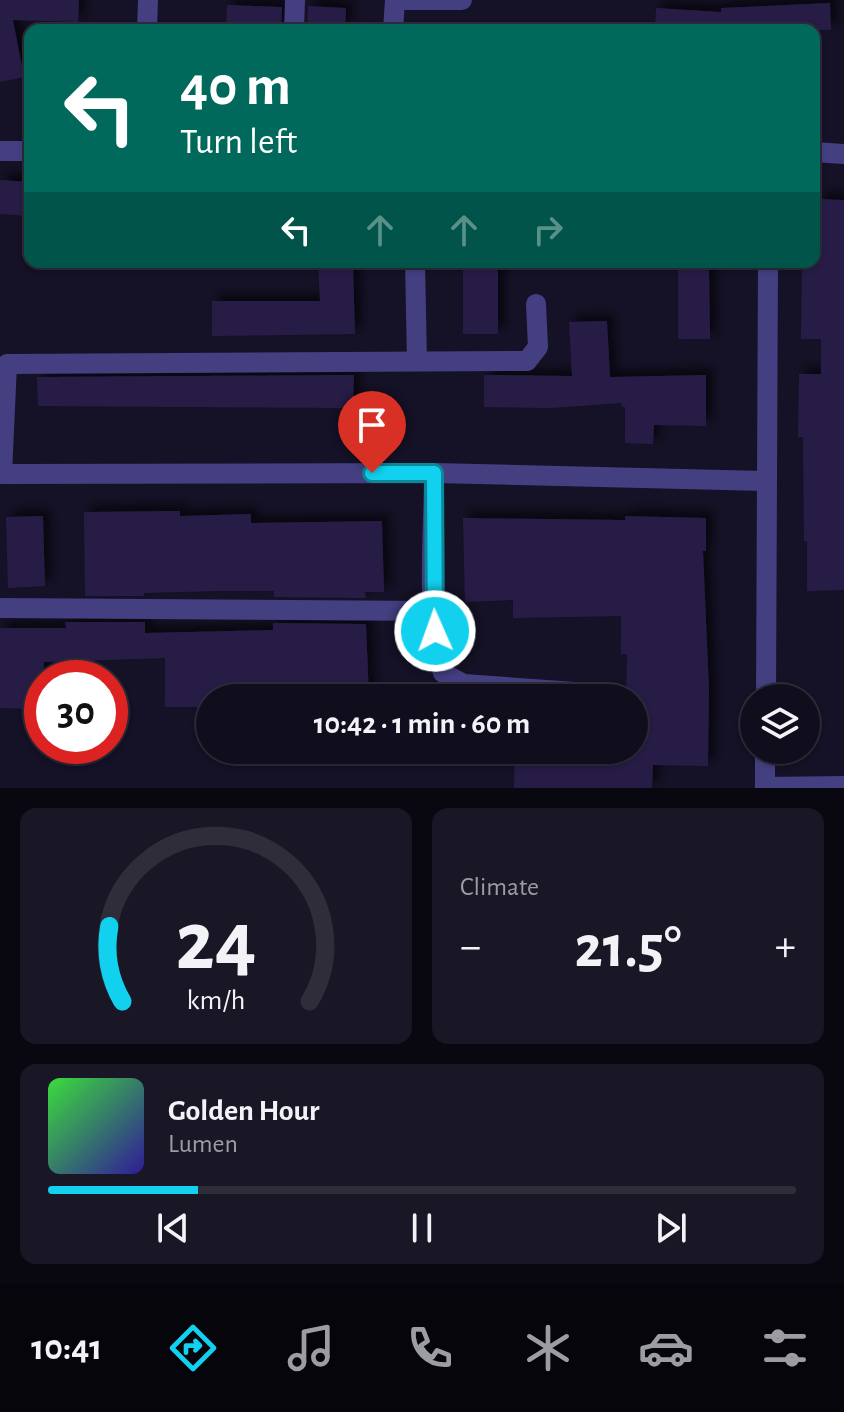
<!DOCTYPE html>
<meta charset="utf-8">
<style>
:root{--surface:#100d1c;--page:#191625;--text:#f1f3f6;--muted:#9c9ca3;--line:#302d3b;--accent:#12d1ef}
body{margin:0;font-family:"Alegreya Sans",sans-serif;background:var(--page);color:var(--text);height:100vh;display:flex;flex-direction:column;font-size:30px;white-space:nowrap}
*{box-sizing:border-box;margin:0}
p{font-size:26px;color:var(--muted)}
.icon{flex:none;width:44px;height:44px;fill:none;stroke:currentColor;stroke-width:2;stroke-linecap:round;stroke-linejoin:round}
.map{position:relative;height:788px;overflow:hidden}
.details{display:flex;flex-direction:column;gap:20px;padding:20px;background:#09070f;flex:1}
.details>*{flex:none}
.guide{position:absolute;left:24px;top:24px;width:796px;height:244px;border-radius:16px;box-shadow:0 2px 6px #0004,0 0 0 2px var(--line);background:#00695c;color:#fff;overflow:hidden}
.buttons{position:absolute;left:740px;top:684px;display:grid;gap:16px}
.buttons a{display:grid;place-items:center;width:80px;height:80px;border-radius:50%;background:var(--surface);box-shadow:0 2px 6px #0004,0 0 0 2px var(--line);font-size:40px}
.speed{position:absolute;left:24px;top:660px;display:flex;gap:16px;font-size:40px;font-weight:700;text-align:center}
.speed>*{display:grid;place-content:center;width:104px;height:104px;border-radius:50%;background:var(--surface);box-shadow:0 2px 6px #0004,0 0 0 2px var(--line);line-height:1}
.speed .limit{border:12px solid #d22;background:#fff;color:#111}
.pin{position:absolute;display:grid;place-items:center;width:68px;height:68px;color:#fff;margin:-82px -34px;border-radius:50% 50% 50% 0;rotate:-45deg;box-shadow:0 0 8px #0007}
.pin .icon{rotate:45deg}
.me{position:absolute;width:88px;margin:-44px;rotate:358deg;stroke-linejoin:round;filter:drop-shadow(0 0 6px #0008)}
.turn{display:flex;align-items:center;gap:28px;height:168px;padding:0 24px;font-size:36px}
.turn .icon{width:104px;height:104px;stroke-width:2.5}
.turn b{display:block;font-size:56px;line-height:68px}
.lanes{display:flex;align-items:center;height:76px;padding:0 24px;background:#0003;justify-content:center;gap:40px;direction:ltr}
.lanes .off{opacity:.35}
.big{font-size:60px;font-weight:700;line-height:1.1}
.details .card{flex:1;display:flex;flex-direction:column;justify-content:center;gap:12px;min-width:0;padding:0 28px;border-radius:16px;background:var(--page)}
.details .dial{align-items:center;gap:0}
.dial svg{height:208px;overflow:visible;fill:none;stroke:var(--line);stroke-width:7;stroke-linecap:round;text-anchor:middle}
.dial text{fill:var(--text);stroke:none}
.song{display:flex;align-items:center;gap:24px}
.cover{width:96px;height:96px;border-radius:12px;background:linear-gradient(135deg,hsl(120 70% 55%),hsl(250 70% 35%))}
.played{height:8px;border-radius:4px;background:linear-gradient(90deg,var(--accent) 20%,var(--line) 20%)}
.keys{display:flex;justify-content:space-around;direction:ltr}
.heat{display:flex;justify-content:space-between;align-items:center;font-size:44px;direction:ltr}
.details .tiles{flex:1;display:grid;gap:20px;grid-template-columns:1fr 1fr}
.card:last-child{grid-column:span 2}
.trip{position:absolute;left:196px;top:684px;width:452px;height:80px;border-radius:40px;background:var(--surface);box-shadow:0 2px 6px #0004,0 0 0 2px var(--line);font-weight:700;line-height:80px;text-align:center}
.tabs{display:flex;height:128px;justify-content:space-around;align-items:center;background:#06050b;color:var(--muted)}
.tabs .icon{width:56px;height:56px}
.tabs .active{color:var(--accent)}
.tabs b{font-size:36px;color:var(--text)}
.map>svg:first-child{display:block}
</style>
<div class="map">
<svg width="844" height="788" viewBox="0 0 844 788">
<defs>
<filter id="shadow"><feDropShadow dx="7" dy="-7" stdDeviation="4" flood-color="#0009"/></filter>
</defs>
<rect width="100%" height="100%" fill="#151126"/>
<g fill="#281e45" filter="url(#shadow)">
<path d="M0 0H79L78 22 13 20 24 77 0 82Z"/>
<path d="M830 3 831 30H655L656 8 721 12V8Z"/>
<path d="M227 5 282 7 281 30H226Z"/>
<path d="M308 6 346 8 345 30H307Z"/>
<path d="M0 180 30 182V216L0 214Z"/>
<path d="M819 199 844 200V590L807 591V541H804L803 437H798L799 374H821V339H801L802 262H814V222H817Z"/>
<path d="M318 262H353L355 334 212 336V301H320Z"/>
<rect x="463" y="262" width="35" height="72"/>
<path d="M678 266H709L710 339H678Z"/>
<path d="M607 321 610 377 706 375V426L654 425 653 444 625 443V407H622L621 403 550 408 484 407V375L572 376 569 322Z"/>
<path d="M354 375 353 408 38 406 37 377Z"/>
<path d="M180 511V516L251 514V523L382 521 384 592H365L366 598 274 597V591H216L144 593V596H85L84 512Z"/>
<path d="M43 516 45 586 8 588 6 517Z"/>
<path d="M625 516 706 518V551H703L709 689 708 766 653 765 652 788H514L515 750H634V698H626L627 654H621V616L513 618V600L465 602 463 518 625 520Z"/>
<path d="M65 622H145V633L273 630V623L366 624 369 698H210V707H165V658L44 662 42 709 0 708V628H66Z"/>
</g>
<g fill="none" stroke-linecap="round" stroke-linejoin="round">
<g stroke="#443f81" stroke-width="20">
<path d="M147 30 148 0"/>
<path d="M294 30 295 0"/>
<path d="M393 30 395 0H462"/>
<path d="M0 151H30"/>
<path d="M814 152 844 154"/>
<path d="M415 262 417 361"/>
<path d="M434 473C434 537 425 612 443 673L464 684 575 692"/>
<path d="M0 474 434 473 767 481"/>
<path d="M2 474 7 364 527 361 538 347 536 304"/>
<path d="M0 608 433 611"/>
<path d="M766 698 768 262"/>
<path d="M765 787 844 786"/>
<path d="M765 788V750"/>
</g>
</g>
<g fill="none" stroke-linecap="round" stroke-linejoin="round">
<defs>
<path id="route" d="M372 473H434L435 631"/>
</defs>
<use href="#route" stroke="#0c889b" stroke-width="20"/>
<use href="#route" stroke="#12d1ef" stroke-width="14"/>
</g>
</svg>
<div class="buttons">
<a><svg class="icon" aria-label="layers" viewBox="0 0 24 24"><path d="M12 4l9 5-9 5-9-5zM3 14l9 5 9-5"/></svg></a>
</div>
<div class="speed"><div class="limit">30</div></div>
<div class="pin" style="left:372px;top:473px;background:#d93025"><svg class="icon" aria-label="arrive" viewBox="0 0 24 24"><path d="M6 21V4h12l-3 4 3 4H6"/></svg></div>
<svg class="me" style="left:435px;top:631px" viewBox="-20 -20 40 40"><circle r="17" fill="#12d1ef" stroke="#fff" stroke-width="3"/><path d="M0-11L8 9 0 5-8 9z" fill="#fff"/></svg>
<div class="trip">10:42 · 1 min · 60 m</div>
<div class="guide">
<div class="turn"><svg class="icon" aria-label="left" viewBox="0 0 24 24"><path d="M17 20v-9H6M10 6l-5 5 5 5"/></svg><div><b>40 m</b>Turn left</div></div>
<div class="lanes"><svg class="icon" aria-label="left" viewBox="0 0 24 24"><path d="M17 20v-9H6M10 6l-5 5 5 5"/></svg><svg class="icon off" aria-label="ahead" viewBox="0 0 24 24"><path d="M12 20V5M6 11l6-6 6 6"/></svg><svg class="icon off" aria-label="ahead" viewBox="0 0 24 24"><path d="M12 20V5M6 11l6-6 6 6"/></svg><svg class="icon off" aria-label="right" viewBox="0 0 24 24"><path d="M7 20v-9h11M14 6l5 5-5 5"/></svg></div>
</div>
</div>
<section class="details">
<div class="tiles">
<div class="card dial"><svg viewBox="0 0 100 80">
<path d="M14 69A42 42 0 1 1 86 69"/>
<path d="M14 69A42 42 0 0 1 9 40" stroke="#12d1ef"/>
<text x="50" y="56" font-size="32" font-weight="700">24</text>
<text x="50" y="72" font-size="11">km/h</text>
</svg></div>
<div class="card"><p>Climate</p>
<div class="heat"><a>−</a><b class="big">21.5°</b><a>+</a></div>
</div>
<div class="card">
<div class="song"><i class="cover"></i><div><b>Golden Hour</b><p>Lumen</p></div></div>
<div class="played"></div>
<div class="keys"><svg class="icon" aria-label="previous" viewBox="0 0 24 24"><path d="M18 5L8 12l10 7zM5 5v14"/></svg><svg class="icon" aria-label="pause" viewBox="0 0 24 24"><path d="M8 5v14M16 5v14"/></svg><svg class="icon" aria-label="next" viewBox="0 0 24 24"><path d="M6 5l10 7-10 7zM19 5v14"/></svg></div>
</div>
</div>
</section>
<nav class="tabs">
<b>10:41</b>
<svg class="icon active" aria-label="directions" viewBox="0 0 24 24"><path d="M12 3l9 9-9 9-9-9zM9 14v-3h6M13 9l2 2-2 2"/></svg>
<svg class="icon" aria-label="music" viewBox="0 0 24 24"><path d="M9 18V5l10-2v13"/><circle cx="6" cy="18" r="3"/><circle cx="16" cy="16" r="3"/></svg>
<svg class="icon" aria-label="phone" viewBox="0 0 24 24"><path d="M5 4h4l2 5-3 2q2 4 5 5l2-3 5 2v4C11 20 4 13 5 4z"/></svg>
<svg class="icon" aria-label="climate" viewBox="0 0 24 24"><path d="M12 3v18M4 7l16 10M4 17L20 7"/></svg>
<svg class="icon" aria-label="car" viewBox="0 0 24 24"><path d="M5 17H2v-5l4-1 3-4h7l3 4 3 1v5h-3M9 17h6M6 11h13"/><circle cx="7" cy="17" r="2"/><circle cx="17" cy="17" r="2"/></svg>
<svg class="icon" aria-label="filters" viewBox="0 0 24 24"><path d="M4 7h16M4 17h16"/><circle cx="9" cy="7" r="2"/><circle cx="15" cy="17" r="2"/></svg>
</nav>
